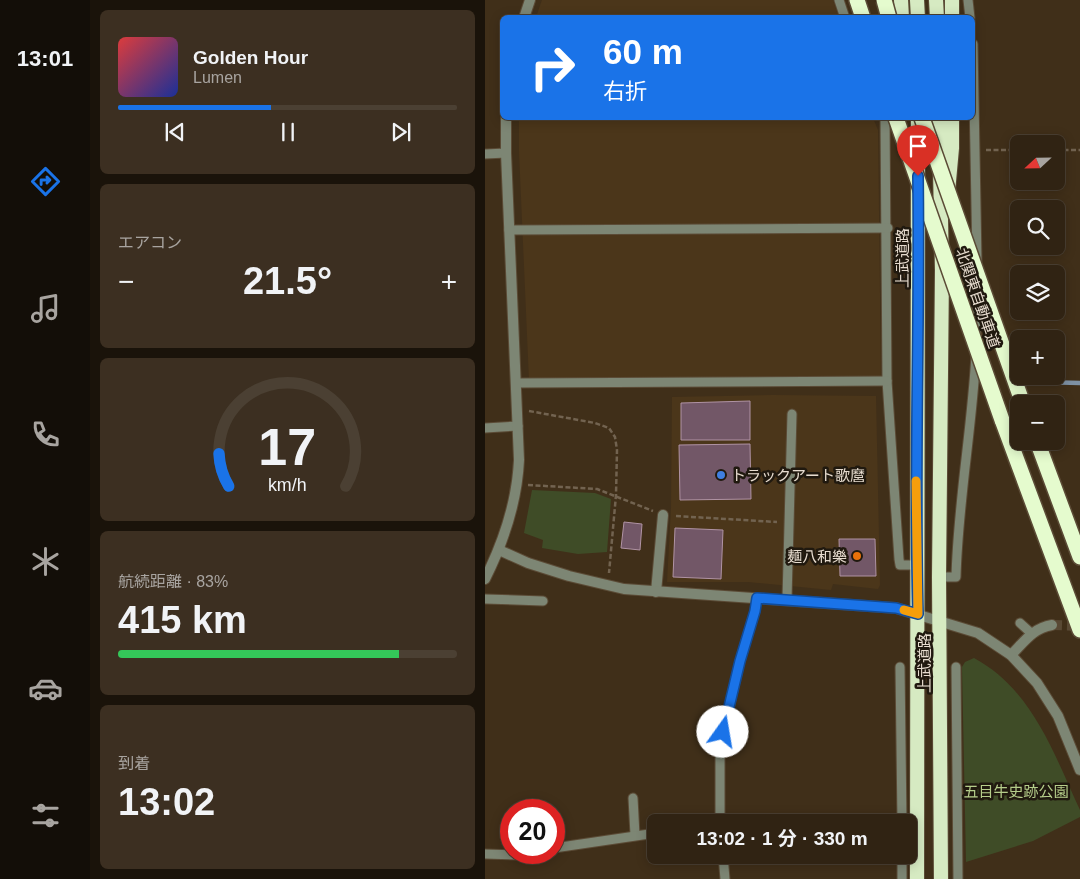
<!DOCTYPE html>
<html lang="ja">
<meta charset="utf-8">
<style>
:root{--surface:#302313;--page:#3c2f21;--text:#f1f3f6;--muted:#a8a4a0;--line:#4b4033;--accent:#1a73e8}
body{margin:0;font-family:Helvetica,"Noto Sans JP",sans-serif;background:var(--page);color:var(--text);height:100vh;display:flex;flex-direction:column;font-size:19px;white-space:nowrap}
*{box-sizing:border-box;margin:0}
p{font-size:16px;color:var(--muted)}
.icon{flex:none;width:28px;height:28px;fill:none;stroke:currentColor;stroke-width:2;stroke-linecap:round;stroke-linejoin:round}
.map{position:relative;flex:1;overflow:hidden}
.details{display:flex;flex-direction:column;gap:10px;padding:10px;background:#1a130a;width:395px}
.details>*{flex:none}
.banner{position:absolute;left:15px;top:15px;width:475px;height:105px;border-radius:8px;box-shadow:0 2px 12px #0003,0 0 0 1px var(--line);background:#1a73e8;color:#fff;overflow:hidden}
.needle{width:32px;rotate:248deg}
.tools{position:absolute;left:525px;top:135px;display:grid;gap:10px}
.tools a{display:grid;place-items:center;width:55px;height:55px;border-radius:8px;background:var(--surface);box-shadow:0 2px 12px #0003,0 0 0 1px var(--line);font-size:25px}
.speed{position:absolute;left:15px;top:799px;display:flex;gap:10px;font-size:25px;font-weight:700;text-align:center}
.speed>*{display:grid;place-content:center;width:65px;height:65px;border-radius:50%;background:var(--surface);box-shadow:0 2px 12px #0003,0 0 0 1px var(--line);line-height:1}
.speed .limit{border:8px solid #d22;background:#fff;color:#111}
.pin{position:absolute;display:grid;place-items:center;width:42px;height:42px;color:#fff;margin:-51px -21px;border-radius:50% 50% 50% 0;rotate:-45deg;box-shadow:0 0 5px #0007}
.pin .icon{rotate:45deg}
.me{position:absolute;width:55px;margin:-28px;rotate:13deg;stroke-linejoin:round;filter:drop-shadow(0 0 4px #0008)}
.turn{display:flex;align-items:center;gap:18px;height:105px;padding:0 20px;font-size:22px}
.turn .icon{width:65px;height:65px;stroke-width:2.5}
.turn b{display:block;font-size:35px;line-height:42px}
.big{font-size:38px;font-weight:700;line-height:1.1}
.details .tile{flex:1;display:flex;flex-direction:column;justify-content:center;gap:8px;min-width:0;padding:0 18px;border-radius:8px;background:var(--page)}
.details .dial{align-items:center;gap:0}
.dial svg{height:130px;overflow:visible;fill:none;stroke:var(--line);stroke-width:7;stroke-linecap:round;text-anchor:middle}
.dial text{fill:var(--text);stroke:none}
.song{display:flex;align-items:center;gap:15px}
.cover{width:60px;height:60px;border-radius:8px;background:linear-gradient(135deg,hsl(0 70% 55%),hsl(230 70% 35%))}
.played{height:5px;border-radius:2px;background:linear-gradient(90deg,var(--accent) 45%,var(--line) 45%)}
.keys{display:flex;justify-content:space-around;direction:ltr}
.heat{display:flex;justify-content:space-between;align-items:center;font-size:28px;direction:ltr}
.charge{height:8px;border-radius:4px;background:linear-gradient(90deg,#34c759 83%,var(--line) 0)}
.trip{position:absolute;left:162px;top:814px;width:270px;height:50px;border-radius:8px;background:var(--surface);box-shadow:0 2px 12px #0003,0 0 0 1px var(--line);font-weight:700;line-height:50px;text-align:center}
main{display:flex;flex:1;min-height:0}
.dock{display:flex;flex-direction:column;width:90px;justify-content:space-around;align-items:center;background:#130e08;color:var(--muted)}
.dock .icon{width:35px;height:35px}
.dock .active{color:var(--accent)}
.dock b{font-size:22px;color:var(--text)}
.map>svg:first-child{display:block}
</style>
<main>
<nav class="dock">
<b>13:01</b>
<svg class="icon active" aria-label="directions" viewBox="0 0 24 24"><path d="M12 3l9 9-9 9-9-9zM9 14v-3h6M13 9l2 2-2 2"/></svg>
<svg class="icon" aria-label="music" viewBox="0 0 24 24"><path d="M9 18V5l10-2v13"/><circle cx="6" cy="18" r="3"/><circle cx="16" cy="16" r="3"/></svg>
<svg class="icon" aria-label="phone" viewBox="0 0 24 24"><path d="M5 4h4l2 5-3 2q2 4 5 5l2-3 5 2v4C11 20 4 13 5 4z"/></svg>
<svg class="icon" aria-label="climate" viewBox="0 0 24 24"><path d="M12 3v18M4 7l16 10M4 17L20 7"/></svg>
<svg class="icon" aria-label="car" viewBox="0 0 24 24"><path d="M5 17H2v-5l4-1 3-4h7l3 4 3 1v5h-3M9 17h6M6 11h13"/><circle cx="7" cy="17" r="2"/><circle cx="17" cy="17" r="2"/></svg>
<svg class="icon" aria-label="filters" viewBox="0 0 24 24"><path d="M4 7h16M4 17h16"/><circle cx="9" cy="7" r="2"/><circle cx="15" cy="17" r="2"/></svg>
</nav>
<section class="details">
<div class="tile">
<div class="song"><i class="cover"></i><div><b>Golden Hour</b><p>Lumen</p></div></div>
<div class="played"></div>
<div class="keys"><svg class="icon" aria-label="previous" viewBox="0 0 24 24"><path d="M18 5L8 12l10 7zM5 5v14"/></svg><svg class="icon" aria-label="pause" viewBox="0 0 24 24"><path d="M8 5v14M16 5v14"/></svg><svg class="icon" aria-label="next" viewBox="0 0 24 24"><path d="M6 5l10 7-10 7zM19 5v14"/></svg></div>
</div>
<div class="tile"><p>エアコン</p>
<div class="heat"><a>−</a><b class="big">21.5°</b><a>+</a></div>
</div>
<div class="tile dial"><svg viewBox="0 0 100 80">
<path d="M14 69A42 42 0 1 1 86 69"/>
<path d="M14 69A42 42 0 0 1 8 49" stroke="#1a73e8"/>
<text x="50" y="56" font-size="32" font-weight="700">17</text>
<text x="50" y="72" font-size="11">km/h</text>
</svg></div>
<div class="tile"><p>航続距離 · 83%</p><b class="big">415 km</b><div class="charge"></div></div>
<div class="tile"><p>到着</p><b class="big">13:02</b></div>
</section>
<div class="map">
<svg width="595" height="879" viewBox="0 0 595 879">
<rect width="100%" height="100%" fill="#402f19"/>
<g fill="#4b361a">
<path d="M57 0H348L354 17H51Z"/>
<path d="M34 118H388L393 130 396 377 44 380 34 151Z"/>
<path d="M287 395 391 396 395 585 393 589 348 584 346 590 263 582H182L186 508 187 397Z"/>
</g>
<g fill="#3f4c27">
<path d="M47 490 110 493 126 499 122 552 93 554 57 548 58 540 39 533Z"/>
<path d="M489 658C547 689 569 754 595 810V817L548 841 481 862 477 667 480 662Z"/>
</g>
<g fill="none" stroke-linecap="round" stroke-linejoin="round">
<path stroke="#7e91a4" stroke-width="4.5" d="M557 382 595 383"/>
</g>
<g fill="#725767" stroke="#b093a4">
<path d="M265 401V440H196V403Z"/>
<path d="M265 444 266 499 195 500 194 445Z"/>
<path d="M139 522 157 524 155 550 136 548Z"/>
<path d="M190 528 238 530 236 579 188 577Z"/>
<path d="M354 539H390L391 576H355Z"/>
</g>
<g fill="none" stroke-linecap="round" stroke-linejoin="round">
<path stroke="#594934" stroke-width="10" stroke-dasharray="10 5" stroke-linecap="butt" d="M567 625 595 626"/>
<defs>
<g id="service">
<path d="M354 0 360 18"/>
<path d="M483 0 485 18"/>
<path d="M488 44 492 261"/>
<path d="M400 118 402 381 414 559 415 565H431"/>
<path d="M0 154 21 153"/>
<path d="M24 230 403 228"/>
<path d="M491 336 492 284"/>
<path d="M31 383 402 381"/>
<path d="M0 428 33 426"/>
<path d="M454 577H471C473 502 487 429 491 354"/>
<path d="M0 599 58 601"/>
<path d="M302 599 307 414"/>
<path d="M535 623 546 633"/>
<path d="M415 667 417 822"/>
<path d="M471 667 473 879"/>
<path d="M148 798 150 835"/>
<path d="M235 822V746L255 661 270 611 272 598"/>
<path d="M69 848 171 833"/>
<path d="M0 854 33 855 45 852"/>
<path d="M238 855 240 879"/>
<path d="M417 855V879"/>
</g>
<g id="minor">
<path d="M171 592 178 515"/>
<path d="M526 655C539 642 548 628 567 625"/>
</g>
<g id="tertiary">
<path d="M39 18 45 0"/>
<path d="M14 550 43 563 84 576 139 589 411 608 493 633 526 655 552 683 573 716 595 770"/>
<path d="M0 579C19 541 32 503 34 460L21 153V118"/>
</g>
<g id="trunk">
<path d="M416 0 417 18"/>
<path d="M432 0 433 18"/>
<path d="M451 0 452 18"/>
<path d="M467 18V0"/>
<path d="M454 118 457 270 454 577 456 879"/>
<path d="M463 192 467 148V118"/>
<path d="M432 879C432 625 432 371 433 118"/>
</g>
<g id="motorway">
<path d="M372 0 378 18"/>
<path d="M517 420 595 630"/>
<path d="M552 441 595 557"/>
</g>
</defs>
<use href="#service" stroke="#5b4b36" stroke-width="11"/>
<use href="#minor" stroke="#5b4b36" stroke-width="12"/>
<use href="#tertiary" stroke="#5b4b36" stroke-width="12"/>
<use href="#trunk" stroke="#5b4b36" stroke-width="16"/>
<use href="#motorway" stroke="#5b4b36" stroke-width="18"/>
<g stroke="#726350" stroke-width="2.5" stroke-dasharray="5 2.5" stroke-linecap="butt">
<path d="M501 150H534"/>
<path d="M571 150H595"/>
<path d="M44 411 110 423 124 428 130 437 132 450 131 495 124 573"/>
<path d="M43 485 112 489 168 511"/>
<path d="M191 516 292 522"/>
</g>
<use href="#service" stroke="#7d8674" stroke-width="9"/>
<use href="#minor" stroke="#7d8674" stroke-width="10"/>
<use href="#tertiary" stroke="#7d8674" stroke-width="10"/>
<use href="#trunk" stroke="#d6eac2" stroke-width="14"/>
<use href="#motorway" stroke="#e5fbce" stroke-width="15"/>
<defs>
<g id="motorway-bridge">
<path d="M399 0 404 18"/>
<path d="M411 118 517 420"/>
<path d="M437 118 538 404"/>
</g>
</defs>
<use href="#motorway-bridge" stroke="#5b4b36" stroke-width="18" stroke-linecap="butt"/>
<use href="#motorway-bridge" stroke="#e5fbce" stroke-width="15"/>
</g>
<g fill="none" stroke-linecap="round" stroke-linejoin="round">
<defs>
<path id="route" d="M238 732 255 661 270 611 272 598 411 608 433 614C429 468 435 322 433 176"/>
</defs>
<use href="#route" stroke="#114b97" stroke-width="12"/>
<use href="#route" stroke="#1a73e8" stroke-width="9"/>
<path stroke="#f59e0b" stroke-width="9" d="M419 610 433 614 431 481"/>
</g>
<circle fill="#3f7fe0" stroke="#20190f" stroke-width="2" cx="236" cy="475" r="5"/>
<circle fill="#e8710a" stroke="#20190f" stroke-width="2" cx="372" cy="556" r="5"/>
<g text-anchor="middle" dominant-baseline="central" stroke-width="5" stroke-linejoin="round" paint-order="stroke">
<g font-size="15" fill="#e7dccf" stroke="#20190f">
<text transform="translate(417 258) rotate(-90)">上武道路</text>
<text transform="translate(493 298) rotate(71)">北関東自動車道</text>
<text transform="translate(439 663) rotate(-90)">上武道路</text>
</g>
<g font-size="15" fill="#e7dccf" stroke="#20190f" text-anchor="start">
<text x="246" y="475">トラックアート歌麿</text>
<text x="362" y="556" text-anchor="end">麺八和樂</text>
</g>
<g font-size="15" fill="#b5cd8a" stroke="#20190f">
<text x="531" y="791">五目牛史跡公園</text>
</g>
</g>
</svg>
<div class="tools">
<a><svg class="needle" viewBox="-14 -14 28 28"><path d="M0-13l5 13h-10z" fill="#e53935"/><path d="M0 13l5-13h-10z" fill="#a8a4a0"/></svg></a>
<a><svg class="icon" aria-label="search" viewBox="0 0 24 24"><circle cx="10" cy="10" r="6"/><path d="M15 15l6 6"/></svg></a>
<a><svg class="icon" aria-label="layers" viewBox="0 0 24 24"><path d="M12 4l9 5-9 5-9-5zM3 14l9 5 9-5"/></svg></a>
<a>+</a>
<a>−</a>
</div>
<div class="speed"><div class="limit">20</div></div>
<div class="pin" style="left:433px;top:176px;background:#d93025"><svg class="icon" aria-label="arrive" viewBox="0 0 24 24"><path d="M6 21V4h12l-3 4 3 4H6"/></svg></div>
<svg class="me" style="left:238px;top:732px" viewBox="-20 -20 40 40"><circle r="19" fill="#fff"/><path d="M0-13L10 11 0 6-10 11z" fill="#1a73e8"/></svg>
<div class="trip">13:02 · 1 分 · 330 m</div>
<div class="banner">
<div class="turn"><svg class="icon" aria-label="right" viewBox="0 0 24 24"><path d="M7 20v-9h11M14 6l5 5-5 5"/></svg><div><b>60 m</b>右折</div></div>
</div>
</div>
</main>
